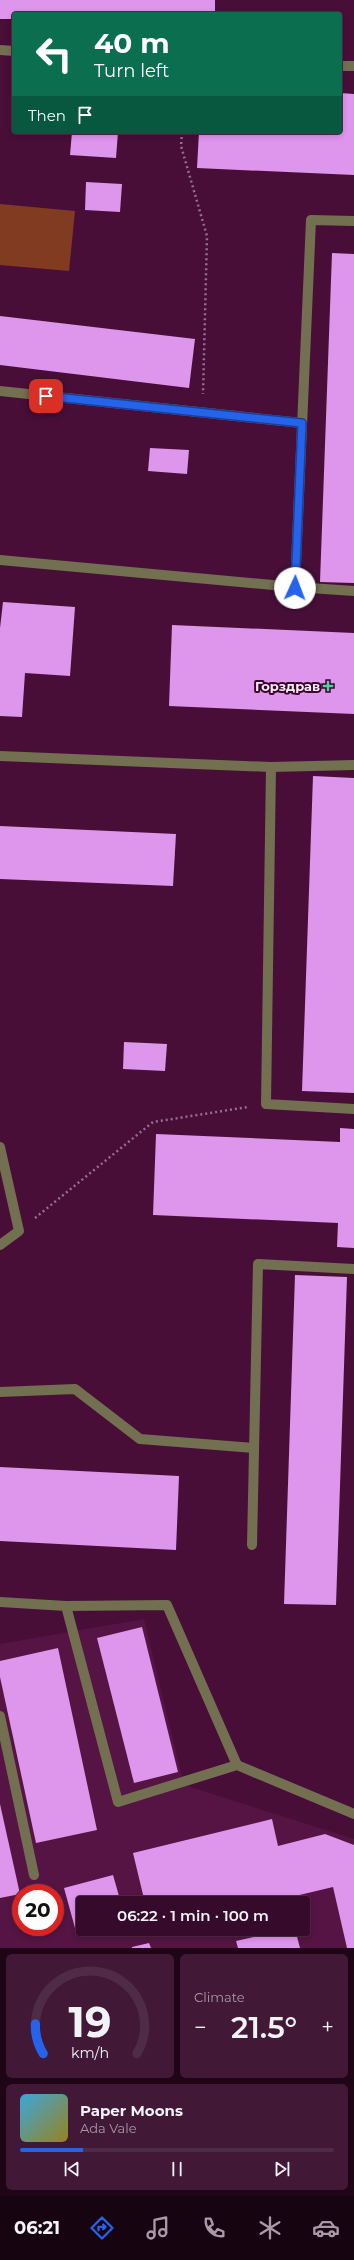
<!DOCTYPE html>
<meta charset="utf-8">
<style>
:root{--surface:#360a2a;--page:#411836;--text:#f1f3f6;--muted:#aa9aa8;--line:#502b47;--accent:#2563eb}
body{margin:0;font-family:Montserrat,sans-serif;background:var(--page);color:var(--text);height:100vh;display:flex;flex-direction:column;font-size:15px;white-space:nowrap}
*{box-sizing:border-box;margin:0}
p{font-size:13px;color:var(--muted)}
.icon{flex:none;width:22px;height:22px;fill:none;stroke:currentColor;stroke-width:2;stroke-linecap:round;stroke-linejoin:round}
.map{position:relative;height:1948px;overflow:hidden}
.side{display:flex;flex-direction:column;gap:6px;padding:6px;background:#1e0617;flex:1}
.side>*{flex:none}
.top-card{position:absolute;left:12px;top:12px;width:330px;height:122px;border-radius:4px;box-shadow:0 2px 6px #0003,0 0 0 1px var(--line);background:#0b6e4f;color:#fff;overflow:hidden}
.speed{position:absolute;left:12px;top:1884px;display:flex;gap:8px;font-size:20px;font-weight:700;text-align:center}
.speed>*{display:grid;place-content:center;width:52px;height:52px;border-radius:50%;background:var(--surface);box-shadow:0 2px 6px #0003,0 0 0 1px var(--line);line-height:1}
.speed .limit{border:6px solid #d22;background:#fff;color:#111}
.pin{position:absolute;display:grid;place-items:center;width:34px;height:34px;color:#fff;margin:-17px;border-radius:8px;box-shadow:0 2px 6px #0006}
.me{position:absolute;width:44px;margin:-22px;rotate:2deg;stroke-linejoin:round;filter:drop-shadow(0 0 3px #0008)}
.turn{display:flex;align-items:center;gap:14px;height:84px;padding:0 16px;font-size:18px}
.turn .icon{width:52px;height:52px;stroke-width:2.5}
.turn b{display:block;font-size:28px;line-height:34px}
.then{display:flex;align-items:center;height:38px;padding:0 16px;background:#0003;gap:8px;font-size:15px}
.big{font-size:30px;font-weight:600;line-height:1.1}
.side .tile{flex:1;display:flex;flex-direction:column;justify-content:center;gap:6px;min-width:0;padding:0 14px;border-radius:6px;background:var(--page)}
.side .dial{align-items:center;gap:0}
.dial svg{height:104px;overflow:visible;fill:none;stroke:var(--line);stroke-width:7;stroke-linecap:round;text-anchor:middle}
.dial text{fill:var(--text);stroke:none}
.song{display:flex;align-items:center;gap:12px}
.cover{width:48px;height:48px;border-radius:6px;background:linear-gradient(135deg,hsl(200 70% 55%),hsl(50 70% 35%))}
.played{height:4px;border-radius:2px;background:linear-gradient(90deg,var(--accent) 20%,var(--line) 20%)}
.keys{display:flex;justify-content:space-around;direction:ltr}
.heat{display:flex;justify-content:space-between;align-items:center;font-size:22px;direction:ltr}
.side .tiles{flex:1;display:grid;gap:6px;grid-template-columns:1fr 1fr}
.tile:last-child{grid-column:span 2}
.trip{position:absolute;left:76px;top:1896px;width:234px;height:40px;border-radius:4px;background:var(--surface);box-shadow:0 2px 6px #0003,0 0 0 1px var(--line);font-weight:600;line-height:40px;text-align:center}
.menu{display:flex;height:64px;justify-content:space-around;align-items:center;background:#160411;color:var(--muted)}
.menu .icon{width:28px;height:28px}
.menu .selected{color:var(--accent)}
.menu b{font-size:18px;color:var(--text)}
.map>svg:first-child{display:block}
</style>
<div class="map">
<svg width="354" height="1948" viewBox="0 0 354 1948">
<rect width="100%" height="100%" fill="#480e38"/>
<path fill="#551443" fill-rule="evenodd" d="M144 1619 184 1785 354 1839V1948H0V1644ZM21 1893H55V1927H21ZM83 1903H303V1929H83Z"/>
<path fill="#803b20" d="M0 204 75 211 69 271 0 265Z"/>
<g fill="#de95ec">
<path d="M0 0H215V14H14V19H0Z"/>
<path d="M340 93 354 94V175L197 168 199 132H340Z"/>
<path d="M72 132H118L116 158 70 155Z"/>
<path d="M86 182 122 184 120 212 85 210Z"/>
<path d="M332 253 354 254V583L320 582Z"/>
<path d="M0 316 195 339 189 388 0 365Z"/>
<path d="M150 448 189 450 187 474 148 471Z"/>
<path d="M3 602 75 607 70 676 25 673 22 717 0 716V628Z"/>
<path d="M172 625 354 633V714L169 706Z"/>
<path d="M313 776 354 778V1093L302 1091Z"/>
<path d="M0 826 176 834 173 886 0 879Z"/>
<path d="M124 1042 167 1044 165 1071 123 1069Z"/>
<path d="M340 1128 354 1129V1248L337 1247 338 1223 153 1215 156 1134 340 1142Z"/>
<path d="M295 1275 347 1277 336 1605 284 1604Z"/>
<path d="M0 1467 179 1476 176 1550 0 1541Z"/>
<path d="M142 1627 178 1772 134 1783 97 1638Z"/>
<path d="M58 1648 97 1830 36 1843 0 1677V1661Z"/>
<path d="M0 1804 20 1894 0 1898Z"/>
<path d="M272 1819 278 1846 325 1834 354 1845V1948H347L333 1887 266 1903H145L133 1853Z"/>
<path d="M113 1875 121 1903H83V1926L75 1928 64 1888Z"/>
<path d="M289 1929H295L300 1948H238L236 1941Z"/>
<path d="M149 1943 151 1948H132V1947Z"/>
</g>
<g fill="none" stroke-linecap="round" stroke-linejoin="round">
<g stroke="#976f8b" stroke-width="2.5" stroke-dasharray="2 3" stroke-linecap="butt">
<path d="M182 132 181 146 207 236 203 394"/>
<path d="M35 1218 153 1122 248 1107"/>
</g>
<g stroke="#736f51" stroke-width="10">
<path d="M0 50 14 51"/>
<path d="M340 66H354"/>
<path d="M0 391 302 423"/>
<path d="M0 560 295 587 354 591"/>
<path d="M295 587 311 220 354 221"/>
<path d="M0 756 271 767 354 765"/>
<path d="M271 767 266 1104 354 1109"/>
<path d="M0 1147 19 1231 0 1245"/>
<path d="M0 1392 75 1389 140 1439 254 1448"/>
<path d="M252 1545 258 1264 354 1269"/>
<path d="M0 1602 66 1606 167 1605 237 1765 354 1814"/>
<path d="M66 1606 118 1802 237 1765"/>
<path d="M0 1716 34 1875"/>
</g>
</g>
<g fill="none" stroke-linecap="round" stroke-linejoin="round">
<defs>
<path id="route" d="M46 396 302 423 295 588"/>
</defs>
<use href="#route" stroke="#184099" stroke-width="10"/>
<use href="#route" stroke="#2563eb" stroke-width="7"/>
</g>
<path fill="#4ed399" stroke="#3c022e" stroke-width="1.5" d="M326 680h4v4h4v4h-4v4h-4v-4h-4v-4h4z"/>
<g text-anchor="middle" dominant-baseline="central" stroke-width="4" stroke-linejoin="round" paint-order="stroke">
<g font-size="13" font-weight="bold" fill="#fbecf4" stroke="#3c022e" text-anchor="end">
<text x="320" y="686">Горздрав</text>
</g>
</g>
</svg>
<div class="speed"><div class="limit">20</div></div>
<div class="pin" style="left:46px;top:396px;background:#d93025"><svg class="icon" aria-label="arrive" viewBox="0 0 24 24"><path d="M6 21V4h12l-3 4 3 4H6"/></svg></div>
<svg class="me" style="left:295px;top:588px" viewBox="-20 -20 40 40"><circle r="19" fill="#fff"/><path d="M0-13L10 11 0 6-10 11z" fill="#2563eb"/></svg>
<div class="trip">06:22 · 1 min · 100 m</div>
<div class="top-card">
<div class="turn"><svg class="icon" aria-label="left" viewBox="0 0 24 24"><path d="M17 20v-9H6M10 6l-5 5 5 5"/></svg><div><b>40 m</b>Turn left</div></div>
<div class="then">Then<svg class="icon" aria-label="arrive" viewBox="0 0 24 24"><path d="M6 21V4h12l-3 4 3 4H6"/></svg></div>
</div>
</div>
<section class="side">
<div class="tiles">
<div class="tile dial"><svg viewBox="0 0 100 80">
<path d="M14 69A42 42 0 1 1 86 69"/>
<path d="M14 69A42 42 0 0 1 8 46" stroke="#2563eb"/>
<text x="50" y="56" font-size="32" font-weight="700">19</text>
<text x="50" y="72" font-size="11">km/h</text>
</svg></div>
<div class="tile"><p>Climate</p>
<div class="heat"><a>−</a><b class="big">21.5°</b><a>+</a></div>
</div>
<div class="tile">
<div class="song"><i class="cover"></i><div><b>Paper Moons</b><p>Ada Vale</p></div></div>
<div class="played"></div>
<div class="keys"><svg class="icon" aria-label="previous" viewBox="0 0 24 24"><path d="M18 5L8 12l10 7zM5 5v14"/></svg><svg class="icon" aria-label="pause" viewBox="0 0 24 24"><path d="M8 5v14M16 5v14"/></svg><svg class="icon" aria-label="next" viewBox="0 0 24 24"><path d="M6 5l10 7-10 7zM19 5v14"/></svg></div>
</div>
</div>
</section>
<nav class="menu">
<b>06:21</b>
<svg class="icon selected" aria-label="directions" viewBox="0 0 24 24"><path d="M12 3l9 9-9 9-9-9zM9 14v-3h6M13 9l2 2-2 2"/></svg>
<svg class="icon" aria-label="music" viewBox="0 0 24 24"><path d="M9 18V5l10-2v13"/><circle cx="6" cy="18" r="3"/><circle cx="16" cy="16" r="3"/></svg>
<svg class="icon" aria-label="phone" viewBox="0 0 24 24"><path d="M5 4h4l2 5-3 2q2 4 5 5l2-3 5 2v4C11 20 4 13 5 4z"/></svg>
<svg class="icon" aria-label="climate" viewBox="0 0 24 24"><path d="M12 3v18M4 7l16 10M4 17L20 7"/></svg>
<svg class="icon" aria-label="car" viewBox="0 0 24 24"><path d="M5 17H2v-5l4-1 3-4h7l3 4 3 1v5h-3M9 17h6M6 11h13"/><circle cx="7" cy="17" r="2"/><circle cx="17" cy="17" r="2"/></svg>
</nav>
